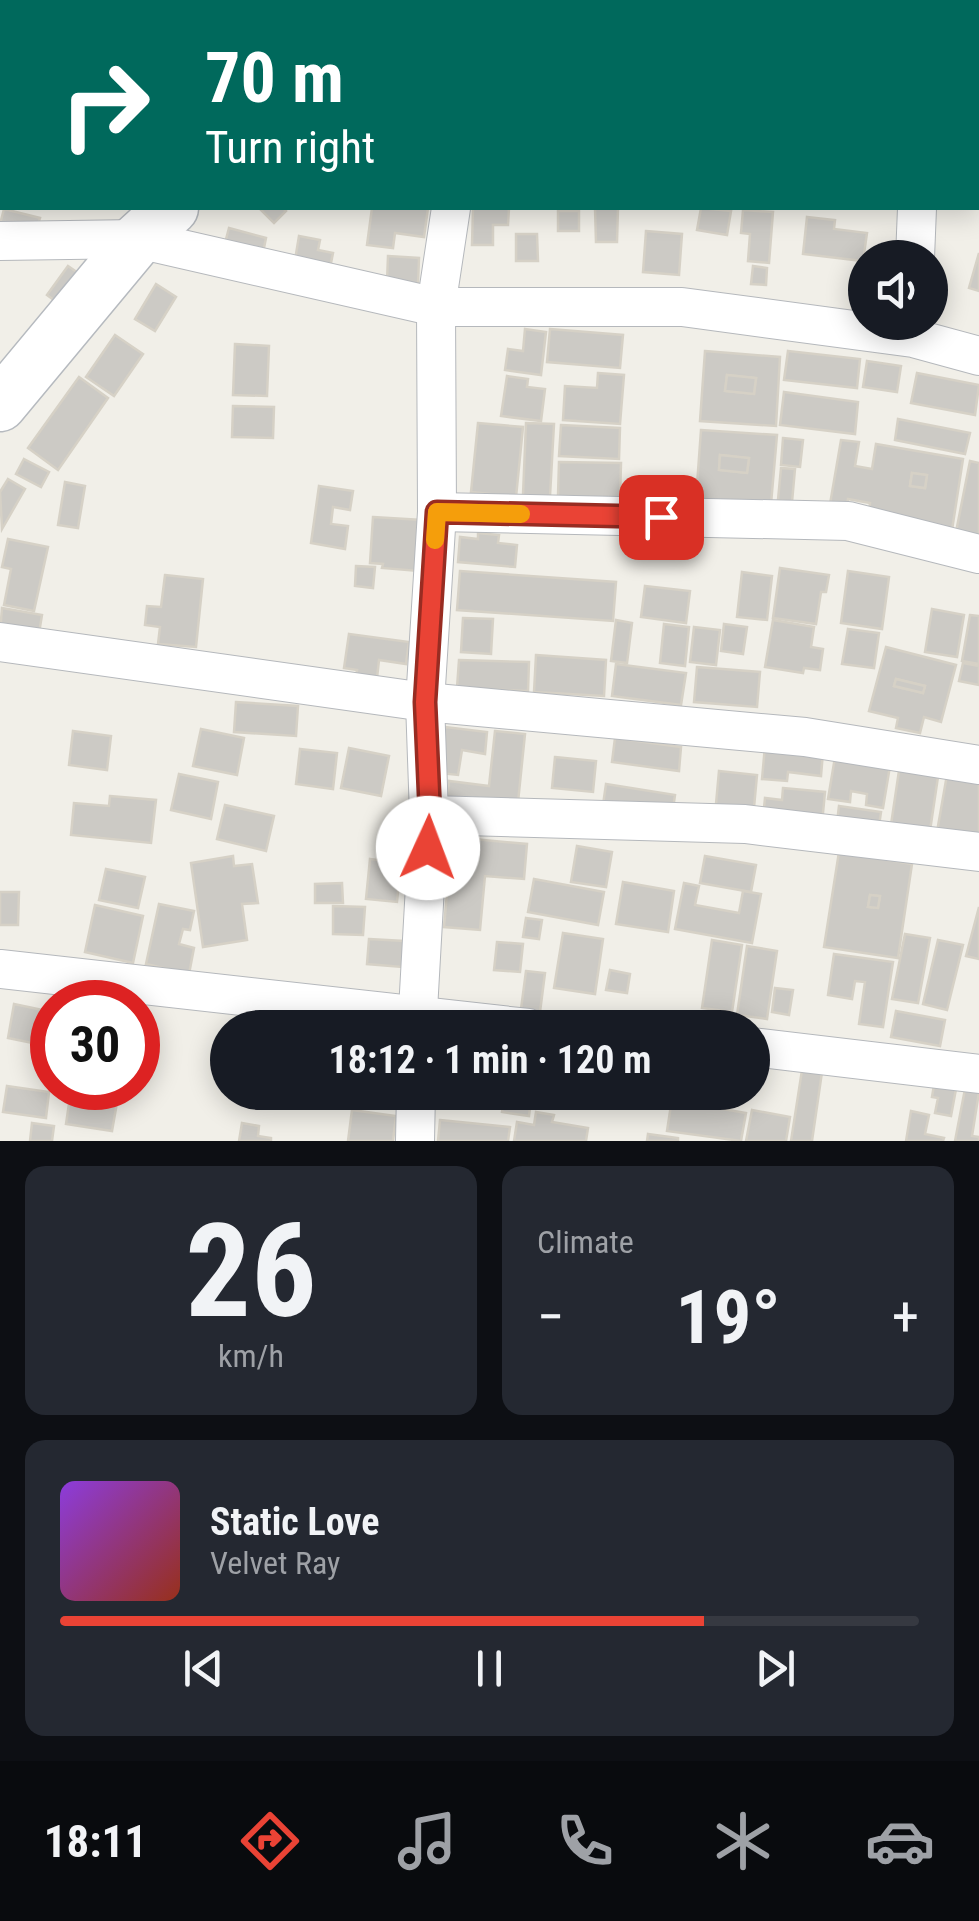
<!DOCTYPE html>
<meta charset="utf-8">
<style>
:root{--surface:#171b24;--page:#242831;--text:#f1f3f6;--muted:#9ea1a6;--line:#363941;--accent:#ea4335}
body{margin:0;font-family:"Roboto Condensed",sans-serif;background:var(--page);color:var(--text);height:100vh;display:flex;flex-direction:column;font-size:38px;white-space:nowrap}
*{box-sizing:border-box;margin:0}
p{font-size:32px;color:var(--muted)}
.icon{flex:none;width:55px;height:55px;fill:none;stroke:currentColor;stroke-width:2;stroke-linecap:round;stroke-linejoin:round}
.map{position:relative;height:1141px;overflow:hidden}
.details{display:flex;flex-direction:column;gap:25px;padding:25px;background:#0d0f14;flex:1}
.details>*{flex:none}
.banner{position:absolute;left:0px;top:0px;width:980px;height:210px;box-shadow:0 5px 25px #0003;background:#00695c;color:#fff;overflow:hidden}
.tools{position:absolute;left:848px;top:240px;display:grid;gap:20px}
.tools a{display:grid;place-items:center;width:100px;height:100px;border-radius:50%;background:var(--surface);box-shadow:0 5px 25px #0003;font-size:50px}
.speed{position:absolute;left:30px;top:980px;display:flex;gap:20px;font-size:50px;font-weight:700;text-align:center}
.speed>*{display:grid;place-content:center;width:130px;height:130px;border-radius:50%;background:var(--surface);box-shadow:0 5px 25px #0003;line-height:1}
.speed .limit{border:15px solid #d22;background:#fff;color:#111}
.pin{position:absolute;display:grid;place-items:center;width:85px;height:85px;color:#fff;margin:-42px;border-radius:20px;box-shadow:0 5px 15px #0006}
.me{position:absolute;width:110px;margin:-55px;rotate:2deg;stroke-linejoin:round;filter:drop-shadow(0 0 8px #0008)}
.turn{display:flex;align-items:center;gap:35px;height:210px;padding:0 40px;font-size:45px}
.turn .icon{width:130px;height:130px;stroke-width:2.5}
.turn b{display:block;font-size:70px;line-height:85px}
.big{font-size:75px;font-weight:700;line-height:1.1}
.details .tile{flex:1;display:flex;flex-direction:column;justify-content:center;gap:15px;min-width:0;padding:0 35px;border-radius:20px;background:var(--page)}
.details .dial{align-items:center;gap:0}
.dial b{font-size:130px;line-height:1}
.song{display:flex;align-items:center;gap:30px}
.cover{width:120px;height:120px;border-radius:15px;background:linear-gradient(135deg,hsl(270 70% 55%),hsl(10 70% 35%))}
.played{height:10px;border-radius:5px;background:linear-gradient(90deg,var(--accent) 75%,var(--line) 75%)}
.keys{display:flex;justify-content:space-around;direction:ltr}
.heat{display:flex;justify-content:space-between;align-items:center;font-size:55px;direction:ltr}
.details .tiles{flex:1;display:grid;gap:25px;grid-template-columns:1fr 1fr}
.tile:last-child{grid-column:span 2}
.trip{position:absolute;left:210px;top:1010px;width:560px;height:100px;border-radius:50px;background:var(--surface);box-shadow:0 5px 25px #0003;font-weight:700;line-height:100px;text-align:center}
.tab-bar{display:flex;height:160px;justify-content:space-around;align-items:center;background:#090b0e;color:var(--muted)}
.tab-bar .icon{width:70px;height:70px}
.tab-bar .on{color:var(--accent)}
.tab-bar b{font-size:45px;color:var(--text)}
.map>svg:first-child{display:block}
</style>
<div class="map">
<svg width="979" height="1141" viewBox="0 0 979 1141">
<rect width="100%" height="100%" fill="#f1efe8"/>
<g fill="#cccac5" stroke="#d6d1c6" stroke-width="2.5" fill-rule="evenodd">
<path d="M699 0H737L749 2H699Z"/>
<path d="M259 208H283L286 211 274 223Z"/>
<path d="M372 208H428L424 237 395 233 393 248 367 245Z"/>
<path d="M473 208H509L508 225H493V245H472Z"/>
<path d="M595 208H618L617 242H596Z"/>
<path d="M701 208 731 211 727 235 697 230Z"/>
<path d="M4 209 40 218 35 234 0 224Z"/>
<path d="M743 210 773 212 769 263 748 261 750 234 741 233Z"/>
<rect x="558" y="211" width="21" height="20"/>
<path d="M807 217 835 220 834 229 867 233 863 261 803 254Z"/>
<path d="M229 228 266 238 263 253 225 243Z"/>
<path d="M646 231 682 234 679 275 643 272Z"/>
<path d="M516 234H537L538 261H516Z"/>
<path d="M299 236 320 240 318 250 333 253 329 273 294 266Z"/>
<path d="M979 253V291L969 288Z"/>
<path d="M388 256 419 258 418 284 387 282Z"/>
<path d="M68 266 87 279 66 309 47 295Z"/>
<path d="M753 266 767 268 766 285 751 284Z"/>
<path d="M156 284 176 297 155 331 135 319Z"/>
<path d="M525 329 546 332 541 375 505 370 508 349 523 351Z"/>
<path d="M550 329 623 335 620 368 547 362Z"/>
<path d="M115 335 143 354 114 396 86 377Z"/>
<path d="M235 344 269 346 267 396 233 395Z"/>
<path d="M705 351 780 357 776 426 700 421ZM727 375 756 378 754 394 725 391Z"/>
<path d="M788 351 860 359 857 388 784 380Z"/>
<path d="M867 361 901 366 897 392 863 387Z"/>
<path d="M598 373 624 375 620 424 563 420 565 386 597 388Z"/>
<path d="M917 373 979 385 975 415 911 403Z"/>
<path d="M727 375 756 378 754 394 725 391Z"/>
<path d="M507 376 528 379 527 387 545 389 541 421 501 416Z"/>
<path d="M79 377 108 398 58 470 28 448Z"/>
<path d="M784 392 858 402 855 434 780 425Z"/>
<path d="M233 406 274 407 273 438 232 437Z"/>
<path d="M898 419 970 433 965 454 895 440Z"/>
<path d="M478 423 523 427 516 497 471 492Z"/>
<path d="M526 423 554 424 550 496 523 495Z"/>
<path d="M561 425 620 428 619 459 559 456Z"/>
<path d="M701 430 777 435 771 504 696 499ZM720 455 749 458 747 473 719 470Z"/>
<path d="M783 438 803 440 800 467 781 465Z"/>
<path d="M841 440 859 442 855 466 872 469 876 444 963 459 952 530 868 517 870 503 848 499 846 512 829 510ZM912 473 927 475 925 488 910 486Z"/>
<path d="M720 455 749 458 747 473 719 470Z"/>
<path d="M24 459 49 472 41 487 16 474Z"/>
<path d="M970 461 979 463V537L956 532Z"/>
<path d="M559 462 621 463 620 498 558 496Z"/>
<path d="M781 468 795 469 792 502 778 500Z"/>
<path d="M912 473 927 475 925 488 910 486Z"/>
<path d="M8 479 25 489 2 529 0 492Z"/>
<path d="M65 482 85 486 78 528 58 525Z"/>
<path d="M319 486 353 491 350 510 333 507 331 524 348 526 345 549 311 543Z"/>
<path d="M373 517 422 520 418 571 382 568 383 564 370 563Z"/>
<path d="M478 533 499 535 498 543 517 545 515 567 458 562 460 537 478 539Z"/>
<path d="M8 539 48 547 34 611 4 605 11 569 2 567Z"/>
<path d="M356 566 375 567 373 588 355 586Z"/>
<path d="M780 568 829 575 826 592H821L816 624 773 618Z"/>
<path d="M460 571 616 582 613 621 457 610Z"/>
<path d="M848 571 889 577 882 629 841 623Z"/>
<path d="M742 572 772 576 767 620 737 617Z"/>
<path d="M165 575 203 579 196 647 158 644 160 627 145 625 147 606 161 607Z"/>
<path d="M645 586 690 591 686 623 641 617Z"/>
<path d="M2 608 42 615 38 639 0 633Z"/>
<path d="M932 609 964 615 957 657 925 652Z"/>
<path d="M970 615 979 616V664L962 661Z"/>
<path d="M463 618 493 619 491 654 461 652Z"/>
<path d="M616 620 632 623 627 663 611 661Z"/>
<path d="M773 620 814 627 811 647 823 649 820 670 804 668 803 673 765 667Z"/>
<path d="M664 624 689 627 685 666 660 663Z"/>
<path d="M724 624 747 627 743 654 721 651Z"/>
<path d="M694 627 720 630 716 665 690 662Z"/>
<path d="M848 629 879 633 874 668 842 664Z"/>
<path d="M349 634 409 642 406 664 379 660 377 678 356 675 357 670 344 668Z"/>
<path d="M886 647 956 665 941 722 924 717 920 733 896 728 898 718 869 711ZM896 679 925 686 923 693 894 686Z"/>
<path d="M536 655 606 660 604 696 534 692Z"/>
<path d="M459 660 529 662 528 691 457 688Z"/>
<path d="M963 663 979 666V685L959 681Z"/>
<path d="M616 664 686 673 681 705 612 696Z"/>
<path d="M697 667 760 672 757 707 694 702Z"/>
<path d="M896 679 925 686 923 693 894 686Z"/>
<path d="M236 702 298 706 296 736 234 732Z"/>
<path d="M445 727 487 732 485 754 462 750 458 775 439 773Z"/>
<path d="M201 729 244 738 237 775 193 766Z"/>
<path d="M73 731 111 736 107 770 69 765Z"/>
<path d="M495 731 525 734 517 812 447 805 449 781 489 786Z"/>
<path d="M615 738 681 747 679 771 612 762Z"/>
<path d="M765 746 823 752 821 776 788 772 787 781 762 779Z"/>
<path d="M349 748 389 756 381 796 341 788Z"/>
<path d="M300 749 337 753 333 789 296 784Z"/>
<path d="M836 751 891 760 883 808 866 805 867 794 851 791 850 802 828 799Z"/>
<path d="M555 757 596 761 593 792 552 788Z"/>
<path d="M900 764 939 770 927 851 888 845Z"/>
<path d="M948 769 979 775V857L934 849Z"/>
<path d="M719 771 757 775 752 829 714 826Z"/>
<path d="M179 774 218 782 211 819 171 810Z"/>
<path d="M606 784 675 795 671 823 602 812Z"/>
<path d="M783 788 825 792 821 834 762 828 765 798 782 800Z"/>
<path d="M110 796 156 800 151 843 71 835 74 803 109 806Z"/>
<path d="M225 805 274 816 266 851 217 839Z"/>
<path d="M839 806 881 812 876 846 835 839Z"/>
<path d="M452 837 527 844 524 879 485 876 480 930 444 927Z"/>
<path d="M577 846 612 852 606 887 571 882Z"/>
<path d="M839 852 912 864 898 958 824 947ZM870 895 880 896 878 908 868 907Z"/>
<path d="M233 856 234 866 252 864 258 903 242 904 247 940 203 947 191 863Z"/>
<path d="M705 856 756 865 751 892 700 883Z"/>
<path d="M370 859 401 863 397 902 366 899Z"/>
<path d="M106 869 145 877 138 908 99 900Z"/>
<path d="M534 879 604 892 598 925 528 912Z"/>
<path d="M623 882 674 891 668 932 616 924Z"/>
<path d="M342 883 343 903H315V884Z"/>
<path d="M684 883 699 886 695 905 739 913 743 891 761 894 752 943 675 929Z"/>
<path d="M0 892H19L18 925H0Z"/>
<path d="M870 895 880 896 878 908 868 907Z"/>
<path d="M159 904 194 911 190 930 183 929 179 944 194 948 189 974 146 964Z"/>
<path d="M95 905 143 916 133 963 85 952Z"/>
<path d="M333 906 365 907 363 935 333 934Z"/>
<path d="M979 907V959L966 956Z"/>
<path d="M526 918 542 920 539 939 523 937Z"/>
<path d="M563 933 603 939 595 994 554 988Z"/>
<path d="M905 934 930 938 918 1003 892 999Z"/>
<path d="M369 939 404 941 402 967 367 964Z"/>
<path d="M712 940 742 945 732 1012 702 1008Z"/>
<path d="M938 940 963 945 947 1010 923 1004Z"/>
<path d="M497 942 523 944 520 972 494 970Z"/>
<path d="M747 946 777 951 767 1019 737 1015Z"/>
<path d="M834 954 893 962 883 1027 859 1024 865 982 855 981 852 999 828 995Z"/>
<path d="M610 970 630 974 627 993 606 990Z"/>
<path d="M526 971 545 973 540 1012 521 1009Z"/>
<path d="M775 988 793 990 789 1015 772 1012Z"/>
<path d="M14 1004 52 1012V1047L8 1038Z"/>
<path d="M896 1011 945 1020 940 1046 891 1037Z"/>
<path d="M802 1070 822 1072 812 1141H791Z"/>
<path d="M934 1085 956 1089 951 1116 935 1113 938 1098 932 1097Z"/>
<path d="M7 1086 49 1092 46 1118 3 1112Z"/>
<path d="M965 1089 979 1092 972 1136 979 1137V1141H955Z"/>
<path d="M71 1090 118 1097 112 1131 66 1124Z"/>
<path d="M505 1092H532L529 1116 502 1112Z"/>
<path d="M574 1092H598L595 1108 572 1104Z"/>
<path d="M673 1092H729L728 1099 695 1094 694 1104 746 1113 741 1141 667 1131Z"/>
<path d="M352 1110 396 1116 393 1141H348Z"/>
<path d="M752 1110 790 1117 786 1141H746Z"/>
<path d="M911 1111 929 1115 925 1134 944 1138 943 1141H906Z"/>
<path d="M536 1112 554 1115 552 1122 588 1128 586 1141H514L517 1122 534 1125Z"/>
<path d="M440 1120 510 1127 508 1141H438Z"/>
<path d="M32 1123 54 1126 52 1141H30Z"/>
<path d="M242 1123 259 1126 258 1136 271 1138V1141H239Z"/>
<path d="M648 1134 678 1138V1141H647Z"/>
</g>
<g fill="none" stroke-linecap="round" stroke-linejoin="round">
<defs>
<g id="street">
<path d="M895 0 913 2"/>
<path d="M480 2V0"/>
<path d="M978 17H979"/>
<path d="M978 153H979"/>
<path d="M0 241 138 239 436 307H682L913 338 979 356"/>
<path d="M915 258 917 208"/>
<path d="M437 512 848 521 979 554"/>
<path d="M0 642 425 702 805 737 979 765"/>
<path d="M429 815 745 824 979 852"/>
<path d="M0 969 528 1028"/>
<path d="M417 1028 429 815 425 702 437 512 436 307 451 208"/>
<path d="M752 1047 979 1074"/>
<path d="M415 1141 416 1092"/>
</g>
<g id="secondary">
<path d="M399 2 401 0"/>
<path d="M0 405 138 239 172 208"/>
</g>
</defs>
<use href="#street" stroke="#b5b8bc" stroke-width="40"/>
<use href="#secondary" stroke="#b6babf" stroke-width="55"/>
<use href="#street" stroke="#fff" stroke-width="38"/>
<use href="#secondary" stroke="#fff" stroke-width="52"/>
</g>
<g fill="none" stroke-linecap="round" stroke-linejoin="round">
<defs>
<path id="route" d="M428 848 430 815 425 702 437 512 661 517"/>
</defs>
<use href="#route" stroke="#982c22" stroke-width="25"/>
<use href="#route" stroke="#ea4335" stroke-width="18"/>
<path stroke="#f59e0b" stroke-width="18" d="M435 540 437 512 521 514"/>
</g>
</svg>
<div class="tools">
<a><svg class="icon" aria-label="sound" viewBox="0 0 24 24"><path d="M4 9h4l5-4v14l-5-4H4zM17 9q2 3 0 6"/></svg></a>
</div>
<div class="speed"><div class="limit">30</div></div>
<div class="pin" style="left:661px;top:517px;background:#d93025"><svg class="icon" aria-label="arrive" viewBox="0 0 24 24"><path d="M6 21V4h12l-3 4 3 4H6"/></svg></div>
<svg class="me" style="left:428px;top:848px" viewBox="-20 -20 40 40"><circle r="19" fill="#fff"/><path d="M0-13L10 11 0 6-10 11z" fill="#ea4335"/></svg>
<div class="trip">18:12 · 1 min · 120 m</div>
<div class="banner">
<div class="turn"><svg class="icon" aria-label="right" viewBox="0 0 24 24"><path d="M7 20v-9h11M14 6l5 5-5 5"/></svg><div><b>70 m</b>Turn right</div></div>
</div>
</div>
<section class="details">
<div class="tiles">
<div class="tile dial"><b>26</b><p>km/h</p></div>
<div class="tile"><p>Climate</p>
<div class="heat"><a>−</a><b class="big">19°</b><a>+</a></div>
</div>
<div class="tile">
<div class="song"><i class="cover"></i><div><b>Static Love</b><p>Velvet Ray</p></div></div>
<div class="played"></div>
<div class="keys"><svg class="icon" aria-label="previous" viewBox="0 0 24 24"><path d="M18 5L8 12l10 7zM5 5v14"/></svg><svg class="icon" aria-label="pause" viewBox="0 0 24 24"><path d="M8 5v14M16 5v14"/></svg><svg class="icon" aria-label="next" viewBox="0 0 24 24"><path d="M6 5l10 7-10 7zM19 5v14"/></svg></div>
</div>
</div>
</section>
<nav class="tab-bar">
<b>18:11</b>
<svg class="icon on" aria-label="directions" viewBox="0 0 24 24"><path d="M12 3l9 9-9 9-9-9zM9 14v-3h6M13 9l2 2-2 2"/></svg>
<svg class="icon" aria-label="music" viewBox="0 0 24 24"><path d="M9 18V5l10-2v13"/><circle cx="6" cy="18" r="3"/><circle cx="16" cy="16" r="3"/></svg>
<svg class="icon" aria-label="phone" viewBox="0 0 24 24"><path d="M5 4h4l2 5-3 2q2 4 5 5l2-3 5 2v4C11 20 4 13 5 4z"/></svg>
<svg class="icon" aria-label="climate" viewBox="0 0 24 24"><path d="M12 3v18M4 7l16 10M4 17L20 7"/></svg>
<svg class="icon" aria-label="car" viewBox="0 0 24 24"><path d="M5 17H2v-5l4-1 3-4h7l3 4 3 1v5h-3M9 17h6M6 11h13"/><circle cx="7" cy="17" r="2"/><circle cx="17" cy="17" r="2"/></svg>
</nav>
